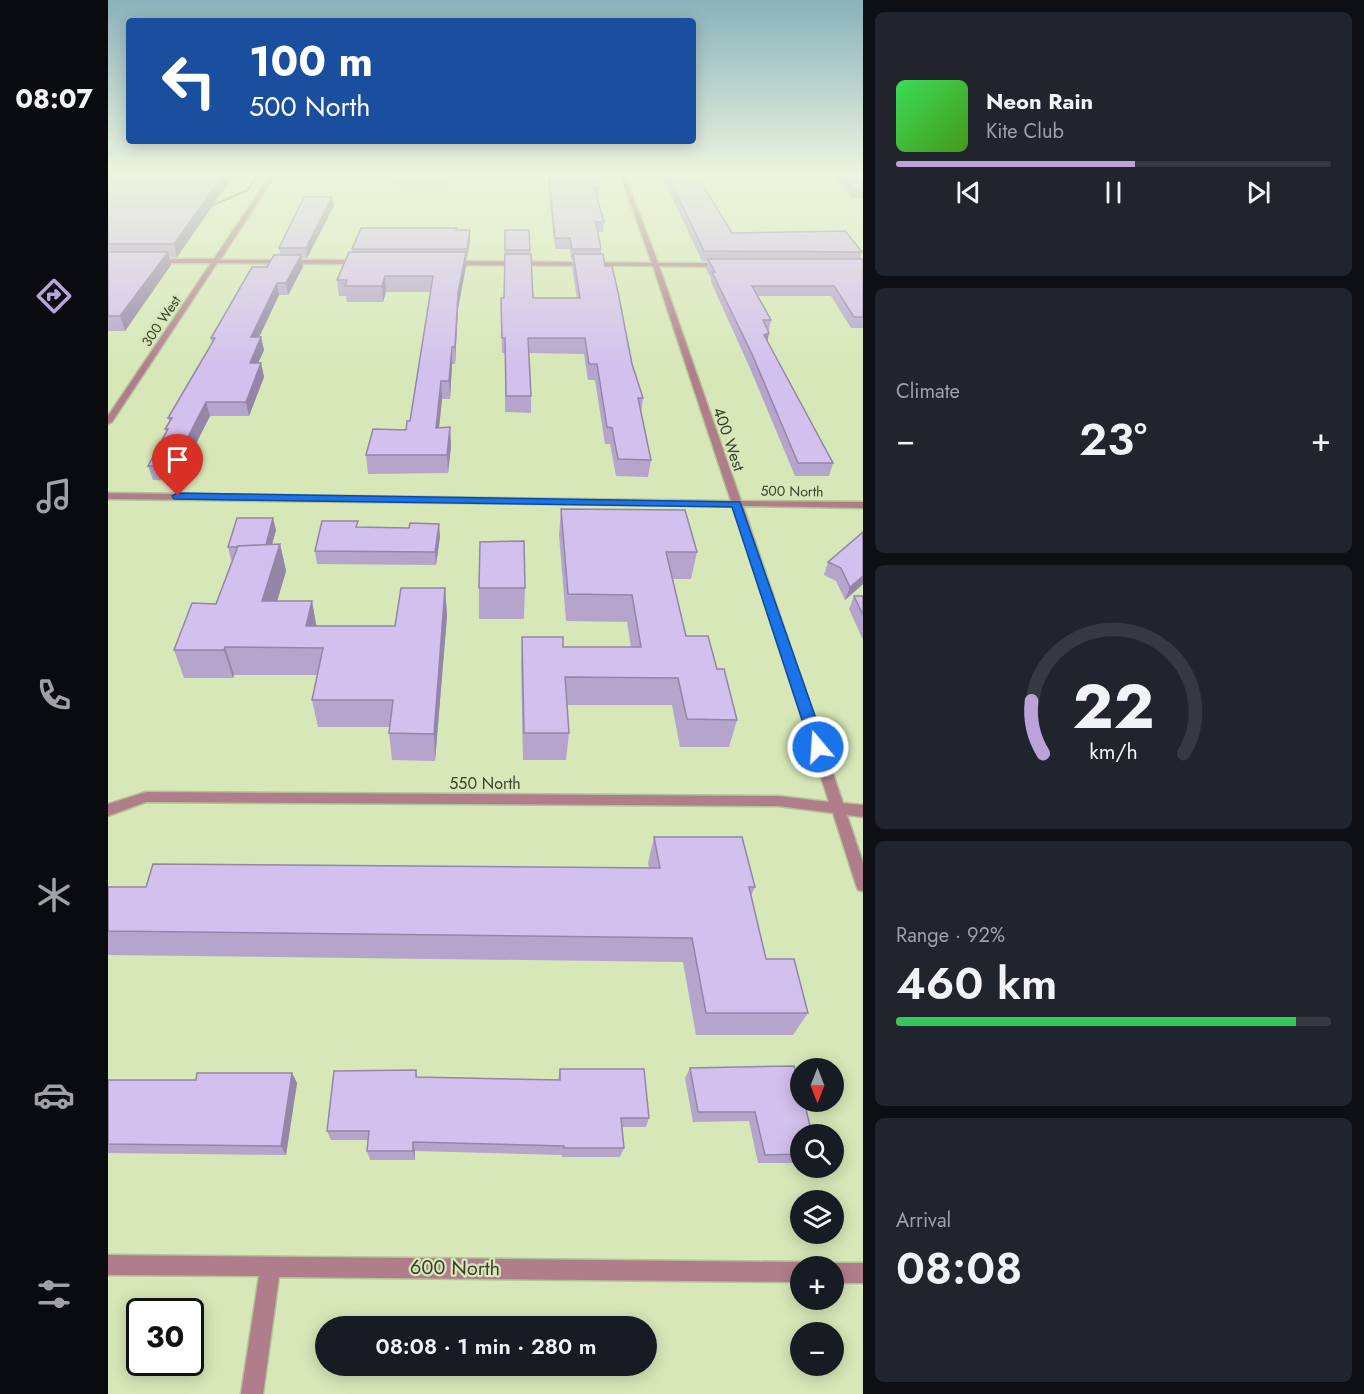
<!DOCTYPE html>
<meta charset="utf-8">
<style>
:root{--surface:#171b24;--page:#20242c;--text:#f1f3f6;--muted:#9ea1a6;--line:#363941;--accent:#bca2da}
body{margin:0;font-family:Jost,sans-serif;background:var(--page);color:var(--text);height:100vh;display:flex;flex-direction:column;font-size:22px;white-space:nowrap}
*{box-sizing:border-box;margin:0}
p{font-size:20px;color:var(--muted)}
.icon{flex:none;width:33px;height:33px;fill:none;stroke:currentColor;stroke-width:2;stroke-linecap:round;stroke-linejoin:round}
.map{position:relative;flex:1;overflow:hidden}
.sheet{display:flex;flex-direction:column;gap:12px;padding:12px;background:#0d0f14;width:501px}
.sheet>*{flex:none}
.hud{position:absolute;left:18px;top:18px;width:570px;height:126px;border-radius:6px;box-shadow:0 3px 15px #0003;background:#1a4fa0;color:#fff;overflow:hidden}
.needle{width:39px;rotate:180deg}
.tools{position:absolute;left:682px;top:1058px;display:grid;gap:12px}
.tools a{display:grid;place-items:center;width:54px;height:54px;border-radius:50%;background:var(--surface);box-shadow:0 3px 15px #0003;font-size:30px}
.speed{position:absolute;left:18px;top:1298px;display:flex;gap:12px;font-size:30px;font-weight:700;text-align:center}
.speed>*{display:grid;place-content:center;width:78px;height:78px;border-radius:50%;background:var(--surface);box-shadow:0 3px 15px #0003;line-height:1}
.speed .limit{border:3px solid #111;border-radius:9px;background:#fff;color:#111}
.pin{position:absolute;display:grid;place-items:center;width:51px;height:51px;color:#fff;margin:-62px -26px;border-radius:50% 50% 50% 0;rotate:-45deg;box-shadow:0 0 6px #0007}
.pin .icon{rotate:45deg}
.me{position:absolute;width:66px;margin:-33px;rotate:342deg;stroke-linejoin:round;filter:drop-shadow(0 0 4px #0008)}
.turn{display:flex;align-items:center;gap:21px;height:126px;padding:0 24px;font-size:27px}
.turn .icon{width:78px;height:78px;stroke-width:2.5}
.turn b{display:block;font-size:42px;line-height:51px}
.big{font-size:45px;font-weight:600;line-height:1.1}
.sheet .card{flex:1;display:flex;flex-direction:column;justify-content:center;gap:9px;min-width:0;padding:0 21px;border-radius:9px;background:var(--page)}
.sheet .dial{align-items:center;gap:0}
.dial svg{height:156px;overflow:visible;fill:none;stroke:var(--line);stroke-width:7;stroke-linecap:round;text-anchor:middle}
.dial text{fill:var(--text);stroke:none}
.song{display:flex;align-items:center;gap:18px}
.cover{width:72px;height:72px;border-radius:9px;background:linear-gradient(135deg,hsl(130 70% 55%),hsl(100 70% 35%))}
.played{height:6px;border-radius:3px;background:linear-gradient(90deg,var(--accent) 55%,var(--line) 55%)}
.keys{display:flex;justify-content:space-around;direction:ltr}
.heat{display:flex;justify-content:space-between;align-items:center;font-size:33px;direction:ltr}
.charge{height:9px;border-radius:4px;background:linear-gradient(90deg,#34c759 92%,var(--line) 0)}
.trip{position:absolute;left:207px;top:1316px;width:342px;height:60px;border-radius:30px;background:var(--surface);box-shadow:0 3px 15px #0003;font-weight:600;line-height:60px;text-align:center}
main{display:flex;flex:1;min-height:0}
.menu{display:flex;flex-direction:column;width:108px;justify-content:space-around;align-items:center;background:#090b0e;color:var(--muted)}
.menu .icon{width:42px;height:42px}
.menu .current{color:var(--accent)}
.menu b{font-size:27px;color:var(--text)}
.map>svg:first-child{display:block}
</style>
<main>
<nav class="menu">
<b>08:07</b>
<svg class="icon current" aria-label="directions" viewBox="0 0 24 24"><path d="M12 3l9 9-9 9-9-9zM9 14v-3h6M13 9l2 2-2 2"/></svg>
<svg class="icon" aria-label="music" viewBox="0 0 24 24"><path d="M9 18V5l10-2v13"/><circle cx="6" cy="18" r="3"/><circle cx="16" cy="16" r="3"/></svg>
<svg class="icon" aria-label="phone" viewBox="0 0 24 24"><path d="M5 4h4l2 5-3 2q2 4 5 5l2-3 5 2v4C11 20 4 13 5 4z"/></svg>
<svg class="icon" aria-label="climate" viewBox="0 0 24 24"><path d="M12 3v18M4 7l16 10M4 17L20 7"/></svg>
<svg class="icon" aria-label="car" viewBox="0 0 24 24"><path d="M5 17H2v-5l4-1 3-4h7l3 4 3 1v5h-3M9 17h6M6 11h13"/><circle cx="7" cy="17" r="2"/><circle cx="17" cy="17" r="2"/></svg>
<svg class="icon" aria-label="filters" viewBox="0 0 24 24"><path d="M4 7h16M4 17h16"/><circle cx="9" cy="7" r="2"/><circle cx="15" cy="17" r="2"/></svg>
</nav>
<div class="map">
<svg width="755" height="1394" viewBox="0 0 755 1394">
<rect width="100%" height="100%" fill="#d7e7b7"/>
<path fill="#c9dca5" d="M293 174H341L339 190 288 189Z"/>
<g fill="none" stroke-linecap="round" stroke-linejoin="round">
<path fill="#7e8d5f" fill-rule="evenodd" d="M149 174H152L141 191 98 209 95 208 139 189Z"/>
<defs>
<g id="minor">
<path d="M163 174H168L112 260H253L256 262 253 264 109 263 4 422 0 424V416L103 263H48L45 261 48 259H106Z"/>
<path d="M512 174H516L550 263H616L619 265 616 267 551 266 633 501 755 502V508L635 506 735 803 755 805V817L739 815 755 863V891L750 890 748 885 725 813 670 806 38 802 0 816V804L38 792 670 796 721 802 625 506 0 499V493L623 501 545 266 342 265 339 263 342 261 544 263Z"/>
<path d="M0 1255 693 1262 700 1266H693V1282L171 1277 155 1394H133L151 1276 0 1275Z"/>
<path d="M726 1263H755V1283H726V1266H719Z"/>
</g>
</defs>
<use href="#minor" stroke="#b4c299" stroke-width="3"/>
<use href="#minor" fill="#b07e8a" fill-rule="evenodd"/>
</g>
<g fill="#b5a5cd">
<path d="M0 174H130L126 175 69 257H61L63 265 17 331H0Z"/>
<path d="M425 174H488L491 187V197H489L496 222 495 232H490L493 249V254L497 266 524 364 535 398 533 414 543 460 540 477 508 476 502 444H497L487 380H480L476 354 421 353 423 396V413L397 412V353H394L393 312V298H396L397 230H421L425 298H469L464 268 465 260H463L462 249H447L439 177H425Z"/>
<path d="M553 174H588L624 233 754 252 752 259H755V328H743L723 296H650L663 320 659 341 725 463 721 476H687L641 366 603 282V278L598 269 600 261H594Z"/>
<path d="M720 174H755V198H744Z"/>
<path d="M226 206 199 258H194L195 267 180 295H171L151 337H153L156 350 150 363H153L156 377 141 416H102L69 481 45 480 40 466 58 431 57 429 61 421 60 418 104 343 103 338 159 267 172 255 171 248Z"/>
<path d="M349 230H362V240L350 309 347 364H344L342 399H334L331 428 342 427 343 446 340 473 260 474 258 455 298 430 302 421 323 292H278L275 302H239L238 296H231L229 280 245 252 244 249Z"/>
<path d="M453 509 589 552 583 579H565L578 636 609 669 629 720 621 747H572L564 705H459L461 733 458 760H415L413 665 414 637 455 647H523L519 622 458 621 451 535Z"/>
<path d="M165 518 168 530 164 544H172L178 571 169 601H204L208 626H287L337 588 339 616 327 761 284 760 281 733V727H210L204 700 209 675H126L125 678H76L66 650 108 604 124 560H123L120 547Z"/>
<path d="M755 532V584L737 600 728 581 716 575 720 562Z"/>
<path d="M332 536 328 565 209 564 207 551Z"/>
<path d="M371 588H417L416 619H371Z"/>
<path d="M746 596H755V640L741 609Z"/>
<path d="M546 837 647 887 643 896 658 959 700 1013 685 1035H588L575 962 0 955V887H38L541 868 540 863Z"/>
<path d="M582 1068 693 1134V1163H650L641 1121 585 1122 577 1078Z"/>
<path d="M452 1069 541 1118 538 1127H514L516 1148 512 1157H454V1155L307 1151V1160H262L259 1151 260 1140H223L219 1131 308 1070 309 1077 450 1080Z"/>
<path d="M184 1073 189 1083 178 1155 0 1153V1080H88Z"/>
</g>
<g fill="#9386a7">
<path d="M116 174H126V175L69 257 66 244Z"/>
<path d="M224 197 226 206 199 258 198 248Z"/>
<path d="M362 230V240L359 259V249Z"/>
<path d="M60 252 63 265 17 331 12 316Z"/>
<path d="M358 252V267L350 309 347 364V347L350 293Z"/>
<path d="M193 255 195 267 180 295 178 283Z"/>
<path d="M277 276 278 292 275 302 274 286Z"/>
<path d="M169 283 171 295 145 350 143 337Z"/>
<path d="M661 333 659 344 656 335Z"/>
<path d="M153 337 156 350 144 377 142 363Z"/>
<path d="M344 347V364L342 399 341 381Z"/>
<path d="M153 363 156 377 141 416 138 402Z"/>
<path d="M333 381 334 399 329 446 328 428Z"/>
<path d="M98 402 102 416 69 481 65 466Z"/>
<path d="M342 427 343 446 340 473 339 455Z"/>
<path d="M165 518 168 530 160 560 157 547Z"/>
<path d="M331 524 332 536 328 565 327 552Z"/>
<path d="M172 544 178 571 161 629 154 601Z"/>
<path d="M755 576V584L737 600 742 587Z"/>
<path d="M337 588 339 616 327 761 326 734Z"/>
<path d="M204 601 209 629 198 626Z"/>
<path d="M117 647 126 675 125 678 116 650Z"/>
<path d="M184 1073 189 1083 178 1155 173 1146Z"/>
<path d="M305 1142 307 1151V1160L305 1151Z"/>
</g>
<g fill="#d2c0ee" stroke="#9386a7" stroke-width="1.5">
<path d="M0 174H116L66 244H0Z"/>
<path d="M441 174H488L491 187H486L496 222H488L493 249H464L462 238H447Z"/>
<path d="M559 174H588L624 233 737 231 754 252 596 251Z"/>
<path d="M730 174H755V190H746Z"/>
<path d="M196 197H224L198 248H171Z"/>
<path d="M253 228H349L348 230H362L359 249H244Z"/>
<path d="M397 230H421L422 250H397Z"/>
<path d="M0 252H60L12 316H0Z"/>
<path d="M241 252H358L350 293 347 347H344L341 381H333L328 428 342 427 339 455H258L265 429 298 430 299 421H302L325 276H277L274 286H237L239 280H229Z"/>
<path d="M397 254H423L425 298H472L465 254H495L497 266H504L510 292 524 364 535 398H530L543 460 510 459 504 428 499 427 489 364H481L477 338H420L423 396H398L397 338H394L393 298H396Z"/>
<path d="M166 255H193L178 283H169L143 337H153L142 363H153L138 402H98L65 466H40L60 429H57L64 418H60L107 338H103L144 267H159Z"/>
<path d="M600 259H755V317H746L726 286H644L663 320H655L661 333 656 335 725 463H690L644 354 604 272H607Z"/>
<path d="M453 509 577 510 589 552H558L578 636H600L609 669H616L629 720 579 719 570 678 457 677 461 733H416L414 637H455V647H533L524 595 460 594Z"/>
<path d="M129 518H165L158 545 130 546 129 547H120Z"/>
<path d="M214 521H250L248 527 301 528 302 523 331 524 327 552 207 551Z"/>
<path d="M755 532V576L742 587 733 568 720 562Z"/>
<path d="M416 541 417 588H371L372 542Z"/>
<path d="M172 544 154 601H204L198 626H287L293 588H337L326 734 281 733 285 700H204L215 648 117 647 116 650H66L84 603 108 604 130 546Z"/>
<path d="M746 596H755V615Z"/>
<path d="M546 837H634L647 887H641L658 959H686L700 1013H598L584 938 0 931V887H38L45 864 552 868Z"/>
<path d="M686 1066 693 1091V1101H696L704 1134H693V1154L657 1155 647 1112H590L582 1068Z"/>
<path d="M452 1069H536L541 1118H513L516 1148H456V1146L305 1142V1151H259L261 1131H219L226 1071 308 1070V1077L452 1080Z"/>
<path d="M89 1073H184L173 1146 0 1144V1080H88Z"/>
</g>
<linearGradient id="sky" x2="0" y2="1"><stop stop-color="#89b2ba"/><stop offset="0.47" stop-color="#edf4df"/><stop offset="1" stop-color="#edf4df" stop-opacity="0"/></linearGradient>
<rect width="755" height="369" fill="url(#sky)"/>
<path fill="#1a73e8" stroke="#114b97" stroke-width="1.5" d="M70 493 632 502 718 747 716 751H705L703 747 624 507 66 499 64 496Z"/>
<g text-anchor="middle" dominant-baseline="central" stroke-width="4.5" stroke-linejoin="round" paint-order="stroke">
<g font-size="14" fill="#39402d" stroke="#d7e7b7">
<text transform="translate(53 321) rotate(-56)">300 West</text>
<text transform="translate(684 491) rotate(1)">500 North</text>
</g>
<g font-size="16" fill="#39402d" stroke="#d7e7b7">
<text transform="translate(621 439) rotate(71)">400 West</text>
<text x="377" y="783">550 North</text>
</g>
<g font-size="20" fill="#39402d" stroke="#d7e7b7">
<text transform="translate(347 1268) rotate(1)">600 North</text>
</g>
</g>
</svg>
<div class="tools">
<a><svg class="needle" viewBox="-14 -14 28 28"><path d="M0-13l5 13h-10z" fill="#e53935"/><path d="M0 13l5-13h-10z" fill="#9ea1a6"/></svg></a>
<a><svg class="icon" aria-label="search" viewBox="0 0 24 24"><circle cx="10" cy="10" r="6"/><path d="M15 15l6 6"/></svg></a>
<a><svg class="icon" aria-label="layers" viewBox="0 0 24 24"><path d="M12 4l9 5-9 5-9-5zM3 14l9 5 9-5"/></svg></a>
<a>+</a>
<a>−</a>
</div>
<div class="speed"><div class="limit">30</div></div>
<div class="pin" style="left:70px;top:496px;background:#d93025"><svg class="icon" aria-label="arrive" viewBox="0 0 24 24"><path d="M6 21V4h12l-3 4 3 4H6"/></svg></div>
<svg class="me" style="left:710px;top:747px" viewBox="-20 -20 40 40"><circle r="17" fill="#1a73e8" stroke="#fff" stroke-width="3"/><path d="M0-11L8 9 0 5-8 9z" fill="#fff"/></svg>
<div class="trip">08:08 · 1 min · 280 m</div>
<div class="hud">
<div class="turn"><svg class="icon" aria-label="left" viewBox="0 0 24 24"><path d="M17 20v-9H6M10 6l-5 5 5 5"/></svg><div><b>100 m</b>500 North</div></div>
</div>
</div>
<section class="sheet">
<div class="card">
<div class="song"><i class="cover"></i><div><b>Neon Rain</b><p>Kite Club</p></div></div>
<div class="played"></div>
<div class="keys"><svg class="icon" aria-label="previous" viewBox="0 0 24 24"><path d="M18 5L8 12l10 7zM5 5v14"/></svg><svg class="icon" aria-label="pause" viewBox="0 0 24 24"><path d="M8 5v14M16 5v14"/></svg><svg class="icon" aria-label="next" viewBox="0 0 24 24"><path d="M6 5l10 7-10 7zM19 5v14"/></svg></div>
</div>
<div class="card"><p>Climate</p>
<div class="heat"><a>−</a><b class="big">23°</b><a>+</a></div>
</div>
<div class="card dial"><svg viewBox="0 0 100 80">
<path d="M14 69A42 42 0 1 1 86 69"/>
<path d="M14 69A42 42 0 0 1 8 42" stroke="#bca2da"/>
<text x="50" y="56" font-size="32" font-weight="700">22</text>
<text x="50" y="72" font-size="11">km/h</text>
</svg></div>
<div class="card"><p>Range · 92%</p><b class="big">460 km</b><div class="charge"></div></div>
<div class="card"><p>Arrival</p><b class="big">08:08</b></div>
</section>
</main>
